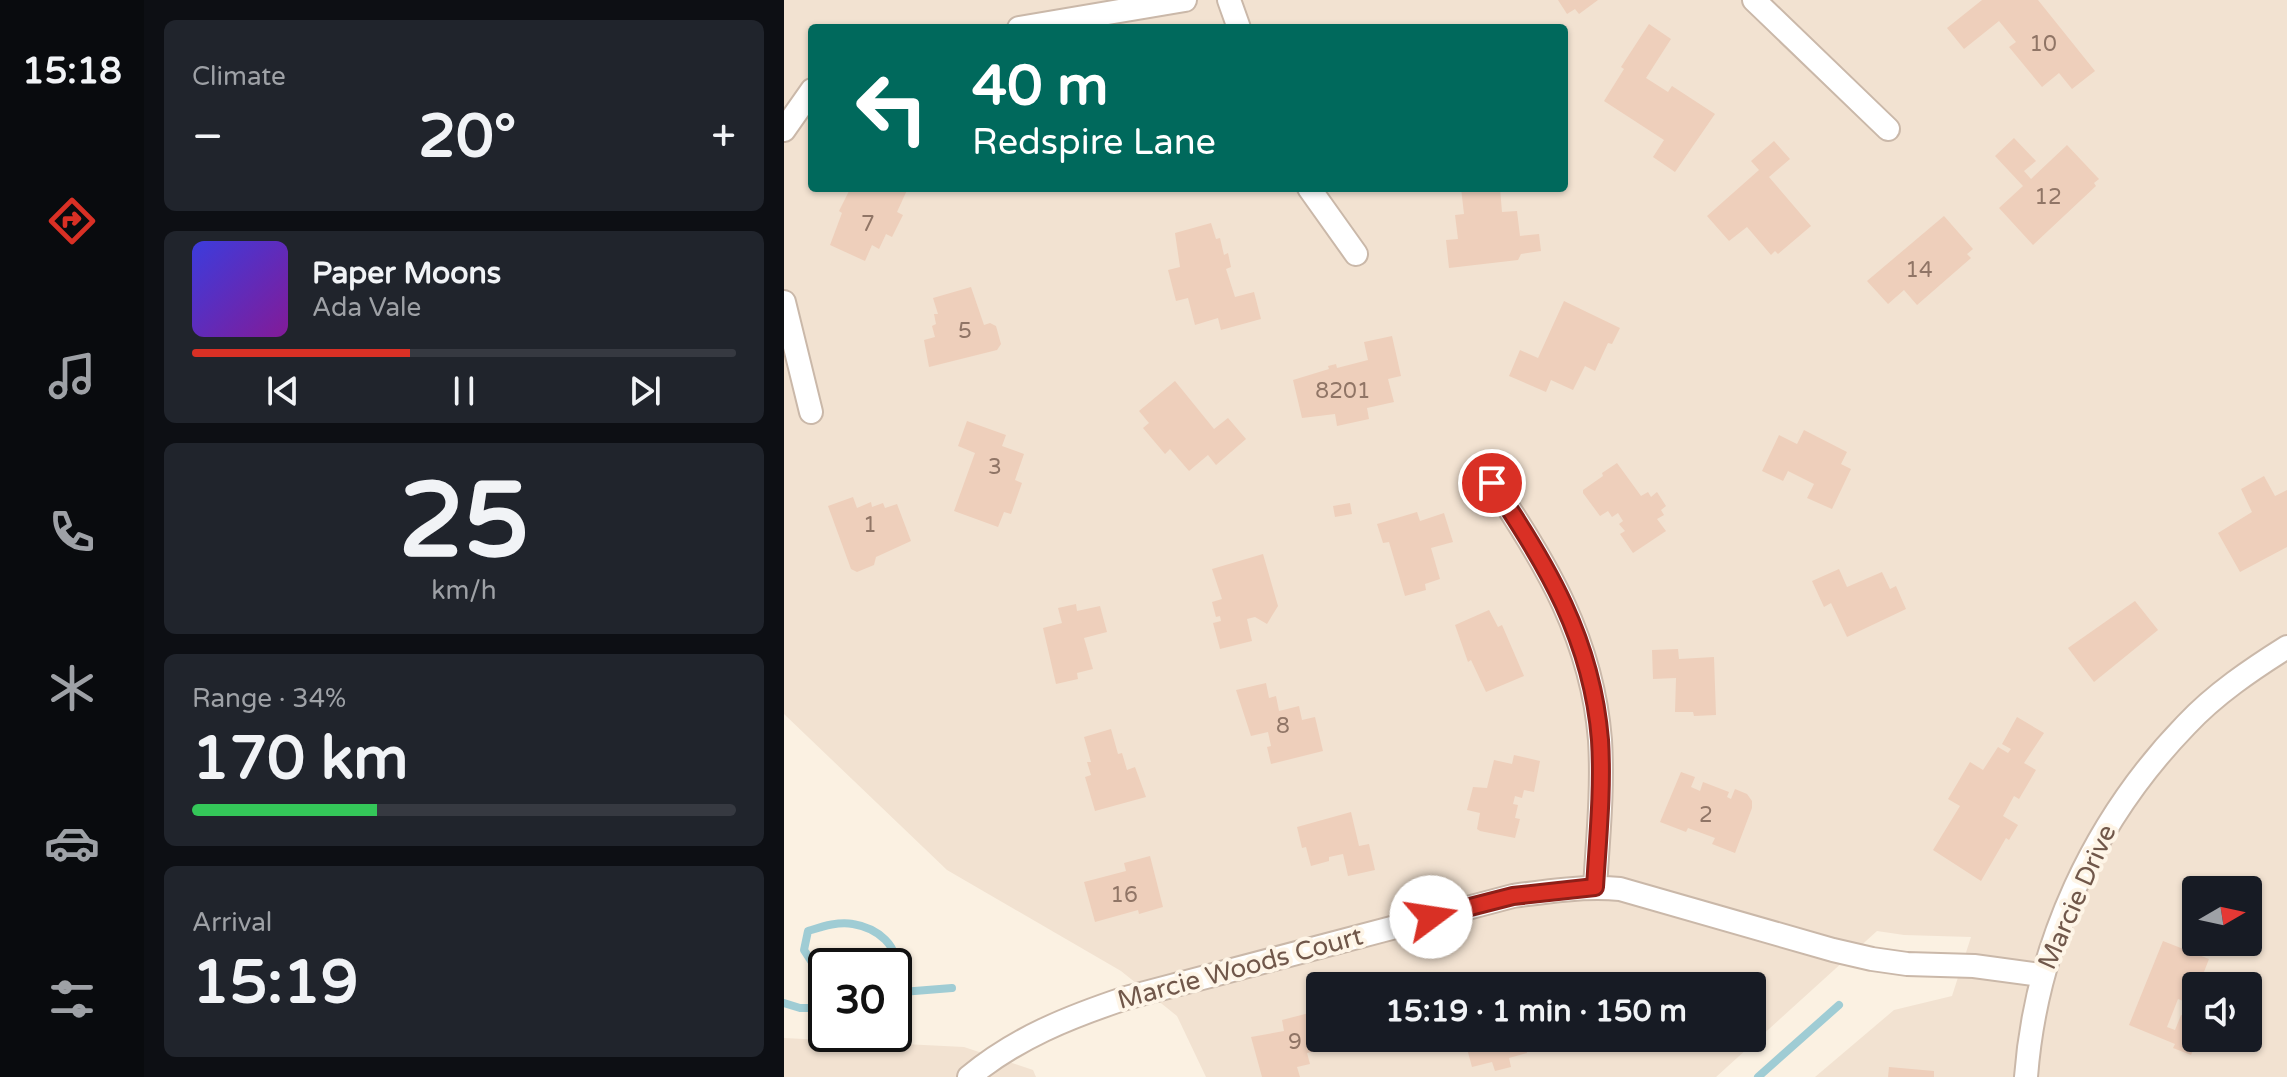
<!DOCTYPE html>
<meta charset="utf-8">
<style>
:root{--surface:#171b24;--page:#20242c;--text:#f1f3f6;--muted:#9ea1a6;--line:#363941;--accent:#d93025}
body{margin:0;font-family:"Varela Round",sans-serif;background:var(--page);color:var(--text);height:100vh;display:flex;flex-direction:column;font-size:30px;white-space:nowrap}
*{box-sizing:border-box;margin:0}
p{font-size:26px;color:var(--muted)}
.icon{flex:none;width:44px;height:44px;fill:none;stroke:currentColor;stroke-width:2;stroke-linecap:round;stroke-linejoin:round}
.map{position:relative;flex:1;overflow:hidden}
.side{display:flex;flex-direction:column;gap:20px;padding:20px;background:#0d0f14;width:640px}
.side>*{flex:none}
.top-card{position:absolute;left:24px;top:24px;width:760px;height:168px;border-radius:8px;box-shadow:0 2px 6px #0004;background:#00695c;color:#fff;overflow:hidden}
.needle{width:52px;rotate:81deg}
.controls{position:absolute;left:1398px;top:876px;display:grid;gap:16px}
.controls a{display:grid;place-items:center;width:80px;height:80px;border-radius:8px;background:var(--surface);box-shadow:0 2px 6px #0004;font-size:40px}
.speed{position:absolute;left:24px;top:948px;display:flex;gap:16px;font-size:40px;font-weight:700;text-align:center}
.speed>*{display:grid;place-content:center;width:104px;height:104px;border-radius:50%;background:var(--surface);box-shadow:0 2px 6px #0004;line-height:1}
.speed .limit{border:4px solid #111;border-radius:12px;background:#fff;color:#111}
.pin{position:absolute;display:grid;place-items:center;width:68px;height:68px;color:#fff;margin:-34px;border:4px solid #fff;border-radius:50%;box-shadow:0 2px 8px #0007}
.me{position:absolute;width:88px;margin:-44px;rotate:76deg;stroke-linejoin:round;filter:drop-shadow(0 0 6px #0008)}
.turn{display:flex;align-items:center;gap:28px;height:168px;padding:0 32px;font-size:36px}
.turn .icon{width:104px;height:104px;stroke-width:2.5}
.turn b{display:block;font-size:56px;line-height:68px}
.big{font-size:60px;font-weight:800;line-height:1.1}
.side .tile{flex:1;display:flex;flex-direction:column;justify-content:center;gap:12px;min-width:0;padding:0 28px;border-radius:12px;background:var(--page)}
.side .dial{align-items:center;gap:0}
.dial b{font-size:104px;line-height:1}
.song{display:flex;align-items:center;gap:24px}
.cover{width:96px;height:96px;border-radius:12px;background:linear-gradient(135deg,hsl(240 70% 55%),hsl(290 70% 35%))}
.played{height:8px;border-radius:4px;background:linear-gradient(90deg,var(--accent) 40%,var(--line) 40%)}
.keys{display:flex;justify-content:space-around;direction:ltr}
.heat{display:flex;justify-content:space-between;align-items:center;font-size:44px;direction:ltr}
.charge{height:12px;border-radius:6px;background:linear-gradient(90deg,#34c759 34%,var(--line) 0)}
.trip{position:absolute;left:522px;top:972px;width:460px;height:80px;border-radius:8px;background:var(--surface);box-shadow:0 2px 6px #0004;font-weight:800;line-height:80px;text-align:center}
main{display:flex;flex:1;min-height:0}
.tab-bar{display:flex;flex-direction:column;width:144px;justify-content:space-around;align-items:center;background:#090b0e;color:var(--muted)}
.tab-bar .icon{width:56px;height:56px}
.tab-bar .current{color:var(--accent)}
.tab-bar b{font-size:36px;color:var(--text)}
.map>svg:first-child{display:block}
</style>
<main>
<nav class="tab-bar">
<b>15:18</b>
<svg class="icon current" aria-label="directions" viewBox="0 0 24 24"><path d="M12 3l9 9-9 9-9-9zM9 14v-3h6M13 9l2 2-2 2"/></svg>
<svg class="icon" aria-label="music" viewBox="0 0 24 24"><path d="M9 18V5l10-2v13"/><circle cx="6" cy="18" r="3"/><circle cx="16" cy="16" r="3"/></svg>
<svg class="icon" aria-label="phone" viewBox="0 0 24 24"><path d="M5 4h4l2 5-3 2q2 4 5 5l2-3 5 2v4C11 20 4 13 5 4z"/></svg>
<svg class="icon" aria-label="climate" viewBox="0 0 24 24"><path d="M12 3v18M4 7l16 10M4 17L20 7"/></svg>
<svg class="icon" aria-label="car" viewBox="0 0 24 24"><path d="M5 17H2v-5l4-1 3-4h7l3 4 3 1v5h-3M9 17h6M6 11h13"/><circle cx="7" cy="17" r="2"/><circle cx="17" cy="17" r="2"/></svg>
<svg class="icon" aria-label="filters" viewBox="0 0 24 24"><path d="M4 7h16M4 17h16"/><circle cx="9" cy="7" r="2"/><circle cx="15" cy="17" r="2"/></svg>
</nav>
<section class="side">
<div class="tile"><p>Climate</p>
<div class="heat"><a>−</a><b class="big">20°</b><a>+</a></div>
</div>
<div class="tile">
<div class="song"><i class="cover"></i><div><b>Paper Moons</b><p>Ada Vale</p></div></div>
<div class="played"></div>
<div class="keys"><svg class="icon" aria-label="previous" viewBox="0 0 24 24"><path d="M18 5L8 12l10 7zM5 5v14"/></svg><svg class="icon" aria-label="pause" viewBox="0 0 24 24"><path d="M8 5v14M16 5v14"/></svg><svg class="icon" aria-label="next" viewBox="0 0 24 24"><path d="M6 5l10 7-10 7zM19 5v14"/></svg></div>
</div>
<div class="tile dial"><b>25</b><p>km/h</p></div>
<div class="tile"><p>Range · 34%</p><b class="big">170 km</b><div class="charge"></div></div>
<div class="tile"><p>Arrival</p><b class="big">15:19</b></div>
</section>
<div class="map">
<svg width="1503" height="1077" viewBox="0 0 1503 1077">
<rect width="100%" height="100%" fill="#fbf1e2"/>
<g fill="#f2e2d1" fill-rule="evenodd">
<path d="M0 0H1503V1077H1031L1110 1010 1168 996 1187 937 1120 935 1093 931 932 1077H422L393 1016 337 971 163 870 0 714ZM28 28H780V188H28ZM1412 890H1464V942H1412ZM536 986H968V1038H536ZM1412 986H1464V1038H1412Z"/>
<path d="M0 1038 180 1047 249 1070 252 1077H0Z"/>
</g>
<g fill="none" stroke-linecap="round" stroke-linejoin="round">
<g stroke="#9fccd4" stroke-width="8">
<path d="M110 973 112 985 118 992 168 988"/>
<path d="M42 984 20 950 24 931C37 927 54 921 69 924 93 928 117 946 110 971"/>
<path d="M0 1003 16 1008H37L42 1003"/>
<path d="M974 1077 1055 1005"/>
</g>
</g>
<g fill="#eecfbb">
<path d="M774 0H814L795 14 791 9 783 14Z"/>
<path d="M1198 0H1254L1311 71 1288 89 1275 73 1258 87 1225 47 1232 42 1215 21 1180 49 1163 28Z"/>
<path d="M865 24 887 39 862 78 884 92 888 86 931 114 891 172 869 157 880 140 820 101 840 69 837 67Z"/>
<path d="M1230 138 1252 161 1240 171 1247 179 1283 145 1315 179 1310 183 1312 186 1249 245 1215 208 1239 186 1211 156Z"/>
<path d="M990 141 1006 159 985 177 1027 226 994 254 991 251 987 255 963 227 945 241 923 216 975 170 967 161Z"/>
<path d="M70 188H124L113 212 119 215 108 237 102 234 95 249 88 245 81 261 46 245 58 213 55 211 65 191 68 192Z"/>
<path d="M677 188H716L718 212 733 211 736 236 755 234 757 251 737 254 734 260 665 268 662 240 674 239 671 215 680 214Z"/>
<path d="M1160 216 1189 249 1183 254 1187 258 1133 305 1120 290 1104 304 1083 281Z"/>
<path d="M427 223 432 239 436 238 440 255 444 253 447 267 442 269 451 297 470 292 477 319 437 330 434 318 411 325 404 298 392 301 384 270 396 267 391 233Z"/>
<path d="M187 287 200 325 206 323 212 326 217 344 213 350 145 367 140 340 151 337 148 326 152 324 150 314H154L149 298Z"/>
<path d="M780 301 836 328 828 344 824 343 811 371 801 366 789 390 767 380 762 392 725 376 736 350 754 358Z"/>
<path d="M608 336 617 376 604 379 610 402 583 408 585 419 553 426 551 414 518 418 509 380 545 369 544 366 552 364 553 368 584 360 580 342Z"/>
<path d="M391 381 430 429 444 418 462 439 432 465 424 455 405 471 386 449 381 454 359 428 365 423 355 411Z"/>
<path d="M183 421 222 435 218 446 240 454 231 480 238 483 227 514 220 512 214 527 170 511 191 453 174 446Z"/>
<path d="M1020 430 1063 452 1057 464 1067 469 1048 509 1023 498 1030 484 1004 471 999 481 978 471 995 435 1013 444Z"/>
<path d="M833 463 857 496 864 492 867 497 873 492 882 506 877 510 880 515 873 519 882 531 849 553 836 534 841 531 835 524 839 521 834 513 828 517 824 511 816 516 799 493V490L819 476 818 473Z"/>
<path d="M1480 476 1491 496 1503 490V547L1456 572 1434 533 1468 512 1457 489Z"/>
<path d="M69 497 73 508 87 502 88 507 99 503 101 508 113 504 127 541 92 557 90 565 73 572 67 569 44 506Z"/>
<path d="M566 503 568 514 551 517 549 506Z"/>
<path d="M633 512 636 521 660 513 669 542 647 548 656 579 641 584 642 590 621 596 605 542 599 543 593 524Z"/>
<path d="M479 554 494 606 483 624 471 617 463 619 468 641 436 649 429 623 437 621 436 616 432 617 428 602 438 599 428 569Z"/>
<path d="M1055 569 1063 587 1098 572 1106 589 1112 586 1122 609 1063 637 1047 603 1040 607 1028 581Z"/>
<path d="M1351 601 1374 630 1310 682 1284 648Z"/>
<path d="M292 604 293 611 316 606 323 632 300 638 309 669 293 673 294 679 272 684 259 628 278 623 274 608Z"/>
<path d="M705 610 714 627 718 625 740 676 702 692 687 660 684 662 671 625Z"/>
<path d="M894 649 895 659 930 657 932 715 910 716 909 712H891L892 678 869 679 868 650Z"/>
<path d="M482 683 485 698 492 696 495 711 515 706 518 720 531 717 539 751 487 764 483 747 487 746 484 732 467 736 452 690Z"/>
<path d="M1233 717 1260 733 1240 763 1252 770 1235 799 1230 796 1219 816 1234 825 1225 840 1222 838 1197 881 1149 850 1176 806 1164 799 1186 762 1199 770 1214 747 1224 753 1227 749 1218 744Z"/>
<path d="M327 729 334 754 338 753 343 770 351 767 362 797 311 811 301 777 307 775 303 762H307L300 737Z"/>
<path d="M730 755 756 761 750 792 740 790 738 798 731 796 729 804 734 805 731 818 736 819 731 838 696 831 693 829 696 813 683 810 689 787 703 788 710 760 728 764Z"/>
<path d="M897 772 911 777 907 787 916 791 919 782 945 792 943 797 947 799 951 789 963 794 968 801V808L951 853 928 844 931 838 904 828 902 832 876 822Z"/>
<path d="M567 812 575 846 585 844 591 870 564 876 559 854 545 857V861L527 866 522 847 518 848 513 827Z"/>
<path d="M366 856 379 907 355 914 354 910 311 922 300 882 342 871 340 863Z"/>
<path d="M1379 941 1425 959 1418 977 1428 981 1425 986H1412L1407 1004 1394 999 1383 1027 1391 1030 1397 1015 1412 1021V1038H1418L1413 1051 1409 1050 1407 1055 1389 1048 1391 1044 1345 1025Z"/>
<path d="M828 978 851 980V986H827Z"/>
<path d="M536 1006V1038H552L554 1047 523 1053 526 1064 513 1067 516 1077H478L467 1037 500 1031 498 1020 525 1013 524 1009Z"/>
<path d="M685 1038H739L743 1053 725 1058 727 1067 711 1071 708 1062 688 1067 682 1045 687 1044Z"/>
<path d="M1105 1067 1150 1071V1077H1104Z"/>
</g>
<g fill="none" stroke-linecap="round" stroke-linejoin="round">
<defs>
<g id="minor">
<path d="M445 0 455 28"/>
<path d="M970 0 1104 129"/>
<path d="M235 28 401 0"/>
<path d="M0 130 28 90"/>
<path d="M525 188 572 254"/>
<path d="M0 302 27 412"/>
<path d="M708 483C763 564 808 640 816 740 819 789 814 838 811 887"/>
<path d="M185 1077C232 1038 285 1017 342 998L729 896C765 891 800 886 836 889L1049 950 1088 959 1123 964 1190 966 1257 975"/>
<path d="M1242 1077C1252 945 1310 820 1402 725 1431 694 1468 669 1503 647"/>
</g>
</defs>
<use href="#minor" stroke="#cab8a9" stroke-width="26"/>
<use href="#minor" stroke="#fff" stroke-width="22"/>
</g>
<g fill="none" stroke-linecap="round" stroke-linejoin="round">
<defs>
<path id="route" d="M647 917 729 896 811 887C814 838 819 789 816 740 808 640 763 564 708 483"/>
</defs>
<use href="#route" stroke="#8d1f18" stroke-width="20"/>
<use href="#route" stroke="#d93025" stroke-width="14"/>
</g>
<g text-anchor="middle" dominant-baseline="central" stroke-width="8" stroke-linejoin="round" paint-order="stroke">
<g font-size="22" fill="#907566">
<text x="1259" y="44">10</text>
<text x="1264" y="197">12</text>
<text x="84" y="224">7</text>
<text x="1135" y="270">14</text>
<text x="181" y="331">5</text>
<text x="559" y="391">8201</text>
<text x="211" y="467">3</text>
<text x="86" y="525">1</text>
<text x="499" y="726">8</text>
<text x="922" y="815">2</text>
<text x="340" y="895">16</text>
<text x="511" y="1042">9</text>
</g>
<g font-size="26" fill="#70574a" stroke="#fef5e7">
<text transform="translate(1293 897) rotate(-66)">Marcie Drive</text>
<text transform="translate(456 968) rotate(-15)">Marcie Woods Court</text>
</g>
</g>
</svg>
<div class="controls">
<a><svg class="needle" viewBox="-14 -14 28 28"><path d="M0-13l5 13h-10z" fill="#e53935"/><path d="M0 13l5-13h-10z" fill="#9ea1a6"/></svg></a>
<a><svg class="icon" aria-label="sound" viewBox="0 0 24 24"><path d="M4 9h4l5-4v14l-5-4H4zM17 9q2 3 0 6"/></svg></a>
</div>
<div class="speed"><div class="limit">30</div></div>
<div class="pin" style="left:708px;top:483px;background:#d93025"><svg class="icon" aria-label="arrive" viewBox="0 0 24 24"><path d="M6 21V4h12l-3 4 3 4H6"/></svg></div>
<svg class="me" style="left:647px;top:917px" viewBox="-20 -20 40 40"><circle r="19" fill="#fff"/><path d="M0-13L10 11 0 6-10 11z" fill="#d93025"/></svg>
<div class="trip">15:19 · 1 min · 150 m</div>
<div class="top-card">
<div class="turn"><svg class="icon" aria-label="left" viewBox="0 0 24 24"><path d="M17 20v-9H6M10 6l-5 5 5 5"/></svg><div><b>40 m</b>Redspire Lane</div></div>
</div>
</div>
</main>
